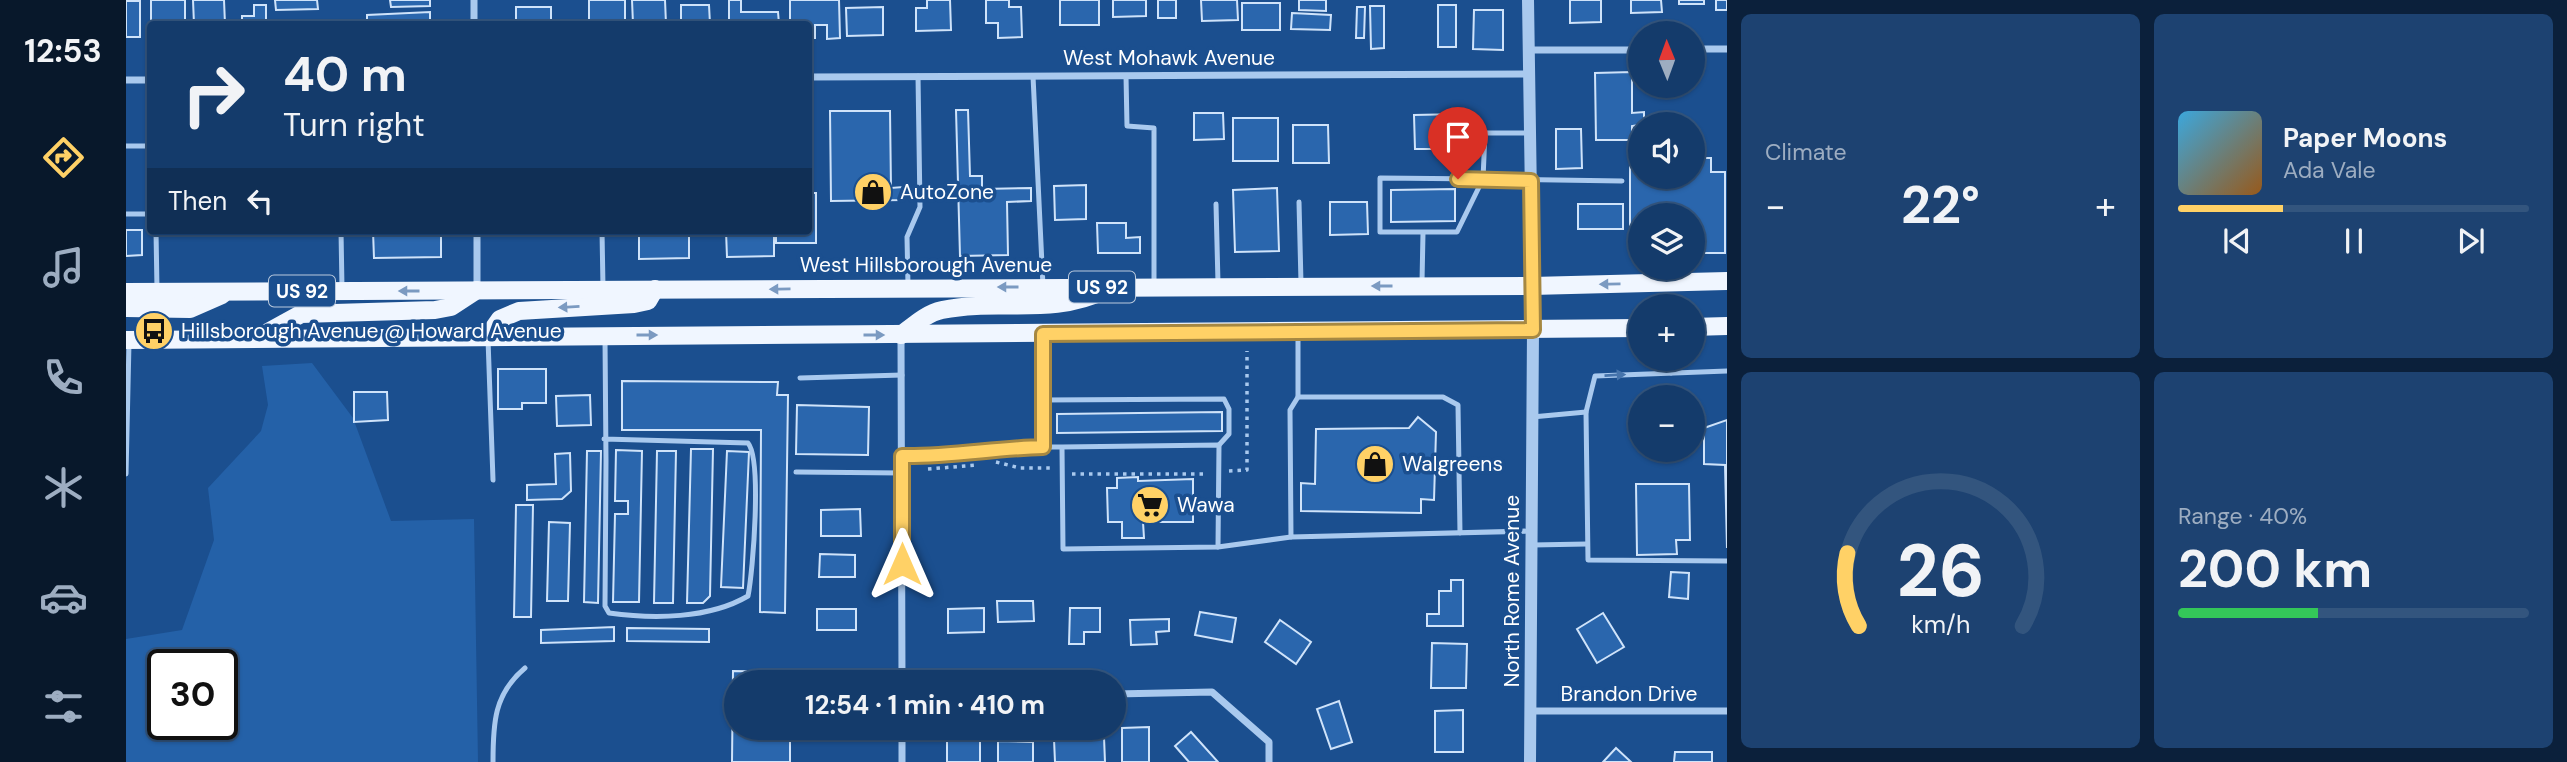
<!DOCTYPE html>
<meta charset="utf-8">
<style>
:root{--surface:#143b6b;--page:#1d4271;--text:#f1f3f6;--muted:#9dadc1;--line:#33557e;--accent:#ffd166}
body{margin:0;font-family:"DM Sans",sans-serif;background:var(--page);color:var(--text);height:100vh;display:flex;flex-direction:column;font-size:26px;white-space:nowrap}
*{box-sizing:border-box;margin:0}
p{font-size:23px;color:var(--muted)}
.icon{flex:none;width:38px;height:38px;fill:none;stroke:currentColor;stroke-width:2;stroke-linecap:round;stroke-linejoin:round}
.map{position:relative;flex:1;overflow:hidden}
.sheet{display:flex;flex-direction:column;gap:14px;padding:14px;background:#0b203b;width:840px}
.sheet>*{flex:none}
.guide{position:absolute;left:21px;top:21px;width:665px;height:214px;border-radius:7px;box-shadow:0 2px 5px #0004,0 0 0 2px var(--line);background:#143b6b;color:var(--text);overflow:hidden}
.needle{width:46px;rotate:359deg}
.buttons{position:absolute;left:1502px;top:21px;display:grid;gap:14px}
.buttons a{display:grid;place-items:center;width:77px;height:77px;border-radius:50%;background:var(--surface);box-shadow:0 2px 5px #0004,0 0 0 2px var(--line);font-size:35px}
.speed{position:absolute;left:21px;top:649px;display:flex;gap:14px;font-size:35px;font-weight:700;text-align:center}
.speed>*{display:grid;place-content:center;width:91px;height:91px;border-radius:50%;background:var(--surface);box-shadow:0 2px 5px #0004,0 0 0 2px var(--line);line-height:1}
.speed .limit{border:4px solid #111;border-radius:10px;background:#fff;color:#111}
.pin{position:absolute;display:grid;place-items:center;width:60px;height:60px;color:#fff;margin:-72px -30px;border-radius:50% 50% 50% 0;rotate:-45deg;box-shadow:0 0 7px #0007}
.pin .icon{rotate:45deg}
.me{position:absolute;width:77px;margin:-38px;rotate:0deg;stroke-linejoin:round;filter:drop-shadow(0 0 5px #0008)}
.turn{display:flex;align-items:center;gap:24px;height:147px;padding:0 21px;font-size:32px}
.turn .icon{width:91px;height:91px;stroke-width:2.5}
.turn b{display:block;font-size:49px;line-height:60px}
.then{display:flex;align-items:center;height:66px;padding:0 21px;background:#0003;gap:14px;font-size:26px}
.big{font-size:52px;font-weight:700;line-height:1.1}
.sheet .tile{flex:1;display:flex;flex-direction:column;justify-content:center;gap:10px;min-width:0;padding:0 24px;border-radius:10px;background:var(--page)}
.sheet .dial{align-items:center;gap:0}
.dial svg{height:182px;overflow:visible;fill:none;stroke:var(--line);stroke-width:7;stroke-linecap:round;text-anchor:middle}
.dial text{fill:var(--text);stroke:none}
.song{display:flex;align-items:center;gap:21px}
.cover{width:84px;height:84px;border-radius:10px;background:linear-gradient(135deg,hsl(200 70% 55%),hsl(30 70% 35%))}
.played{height:7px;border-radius:4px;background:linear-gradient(90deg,var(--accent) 30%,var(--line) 30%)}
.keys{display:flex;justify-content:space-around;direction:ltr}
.heat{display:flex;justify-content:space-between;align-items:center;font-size:38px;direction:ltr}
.charge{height:10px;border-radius:5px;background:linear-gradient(90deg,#34c759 40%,var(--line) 0)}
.sheet .tiles{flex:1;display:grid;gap:14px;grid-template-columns:repeat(2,1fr)}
.trip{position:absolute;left:598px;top:670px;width:402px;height:70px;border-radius:35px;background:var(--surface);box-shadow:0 2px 5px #0004,0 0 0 2px var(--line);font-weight:700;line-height:70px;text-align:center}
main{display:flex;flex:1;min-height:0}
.tabs{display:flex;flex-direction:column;width:126px;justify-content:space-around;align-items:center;background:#08182b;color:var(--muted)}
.tabs .icon{width:49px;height:49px}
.tabs .current{color:var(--accent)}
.tabs b{font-size:32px;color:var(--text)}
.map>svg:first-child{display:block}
</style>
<main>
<nav class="tabs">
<b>12:53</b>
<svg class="icon current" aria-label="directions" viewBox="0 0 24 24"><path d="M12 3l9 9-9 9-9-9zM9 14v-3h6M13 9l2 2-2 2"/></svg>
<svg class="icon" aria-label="music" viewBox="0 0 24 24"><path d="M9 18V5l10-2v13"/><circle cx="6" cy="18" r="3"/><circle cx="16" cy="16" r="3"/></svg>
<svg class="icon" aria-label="phone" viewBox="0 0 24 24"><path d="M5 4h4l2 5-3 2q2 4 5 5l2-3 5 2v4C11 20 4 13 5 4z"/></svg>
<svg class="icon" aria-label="climate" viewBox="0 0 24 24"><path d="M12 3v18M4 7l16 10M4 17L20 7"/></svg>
<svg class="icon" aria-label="car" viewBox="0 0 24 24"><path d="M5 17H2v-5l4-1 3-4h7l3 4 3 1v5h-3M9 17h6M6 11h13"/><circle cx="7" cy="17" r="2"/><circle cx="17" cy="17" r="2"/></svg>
<svg class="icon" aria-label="filters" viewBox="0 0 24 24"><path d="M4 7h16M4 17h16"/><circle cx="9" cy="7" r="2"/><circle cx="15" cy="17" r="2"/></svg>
</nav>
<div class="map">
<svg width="1601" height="762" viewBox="0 0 1601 762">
<rect width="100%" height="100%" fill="#1b4f8f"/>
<path fill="#2461a8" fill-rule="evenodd" d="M186 363 227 418 265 521 348 519 352 762H0V639L56 630 88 540 82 488 135 431 142 405 136 366ZM37 665H96V724H37Z"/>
<g fill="#2a66ad" stroke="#cfe3fa" stroke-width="2">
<rect x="25" y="0" width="34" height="24"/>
<path d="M67 0H98L99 24H68Z"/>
<path d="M149 0H191L192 9 150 10Z"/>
<path d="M264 0H304V6L265 7Z"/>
<rect x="463" y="0" width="36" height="24"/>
<path d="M506 0H539L540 24H507Z"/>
<path d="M603 0H615V12H652L653 24H603Z"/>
<path d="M664 0H713L714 38 701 39V25H689V38H682V24H664Z"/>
<path d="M801 0H824L825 30 790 31V8H801Z"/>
<path d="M860 0H883V7H895L896 37 872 38V23H860Z"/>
<rect x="934" y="0" width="39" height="25"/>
<path d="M987 0H1020V16L987 17Z"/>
<rect x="1032" y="0" width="18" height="18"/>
<path d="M1075 0H1111L1112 20 1076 21Z"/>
<path d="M1173 0H1200V11L1173 10Z"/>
<path d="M1444 0H1475V22L1444 23Z"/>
<path d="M1505 0H1535L1536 12 1505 13Z"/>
<rect x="1553" y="0" width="25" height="4"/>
<rect x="1590" y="0" width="11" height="10"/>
<rect x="0" y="1" width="14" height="36"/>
<rect x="1116" y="3" width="38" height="27"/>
<path d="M128 5H140V24H116V16H128Z"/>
<path d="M555 5H583L584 24H555Z"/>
<rect x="1312" y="5" width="18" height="42"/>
<path d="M1244 6H1258V48L1245 49Z"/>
<rect x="390" y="7" width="35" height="17"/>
<path d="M757 7V35L721 36 720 8Z"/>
<path d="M1231 7H1239L1238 38H1230Z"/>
<path d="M1348 10H1377V50L1347 49Z"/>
<path d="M304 12V24H241V15Z"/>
<path d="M1166 13 1205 15 1204 30 1165 29Z"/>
<path d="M1506 72V113L1518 112V124L1506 126V140H1470L1469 73Z"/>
<path d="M830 110H842L844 176H856V189L905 188V201L881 202 882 255 834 256Z"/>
<path d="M704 111H764L765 188 777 187V200L705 201Z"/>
<path d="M1068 113H1097L1098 139 1068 140Z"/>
<path d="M1334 114 1335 149H1289L1288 115Z"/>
<rect x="1107" y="118" width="45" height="43"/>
<path d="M1167 125H1202L1203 163H1167Z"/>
<path d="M1430 129H1455L1456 168 1430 169Z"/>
<path d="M1571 158H1585V172H1599V253H1566V215H1514V254H1504V159H1514V177H1566V172H1571Z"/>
<path d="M960 185V219L929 220 928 186Z"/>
<path d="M1151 188 1153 251 1109 252 1107 190Z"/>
<path d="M1329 189V221L1265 222V190Z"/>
<path d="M682 193H690V243H650V231H682Z"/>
<path d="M1204 202H1241L1242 234 1204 235Z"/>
<rect x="1452" y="204" width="45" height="25"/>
<path d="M971 223H1000V238L1014 237V253H972Z"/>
<path d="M0 230H16V255L0 256Z"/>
<path d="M247 231H315V257L248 258Z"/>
<path d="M513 231H563V258L513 259Z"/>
<path d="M600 231H648V256L601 257Z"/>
<path d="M372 369H420V403H396V409H372Z"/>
<path d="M496 381 652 382 651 395H662L659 613 634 612 635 430H496Z"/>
<path d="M228 392H261L262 420 228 422Z"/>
<path d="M464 395 465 425 431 426 430 396Z"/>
<path d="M671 405 743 407 742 455 670 454Z"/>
<path d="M1096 412V431L931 433V414Z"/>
<path d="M1292 417 1310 432 1308 500 1295 499V513L1175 511V483L1189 484 1190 429 1283 428Z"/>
<path d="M1601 420V548L1599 465 1578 464V428Z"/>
<path d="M565 449H587L584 596 577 603H561Z"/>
<path d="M490 450 516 451 513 602H487L489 514H502V501H489Z"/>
<path d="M461 451H475L472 603 458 602Z"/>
<path d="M531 451H550L547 603H528Z"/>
<path d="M601 451 623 452 617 588 595 587Z"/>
<path d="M444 453 445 491 436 499 401 500V485L430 484 429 454Z"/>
<path d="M1012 477V481L1067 479V522H1017L1018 538H996V522H982L981 488H991V478Z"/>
<path d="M1510 484H1563L1564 540H1550L1551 554 1511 555Z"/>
<path d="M390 505H407L405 617H388Z"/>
<path d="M734 509 735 536H695V510Z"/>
<path d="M423 522 444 523 442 601H421Z"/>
<path d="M694 554 729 555V577H693Z"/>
<path d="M1545 572 1563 573 1562 599 1543 597Z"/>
<path d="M1325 580H1337V626H1301V614H1313V591H1325Z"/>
<path d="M871 601H907L908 621 872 622Z"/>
<path d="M858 608V632L822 633V609Z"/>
<path d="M944 608H974V632H958V644H943Z"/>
<rect x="691" y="609" width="39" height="21"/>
<path d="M1074 612 1110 618 1106 642 1069 635Z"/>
<path d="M1477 613 1498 647 1471 663 1451 629Z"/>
<path d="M1043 619V631L1030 632 1031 644 1005 645 1004 620Z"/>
<path d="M1154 620 1185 642 1170 664 1139 642Z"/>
<path d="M488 627V641L415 643V630Z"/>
<path d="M501 628 583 629V642L501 641Z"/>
<path d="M1306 643 1341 644 1340 688H1305Z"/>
<path d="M607 671 665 672V682H611V728H664V762H606Z"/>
<path d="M1213 701 1226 742 1205 749 1191 709Z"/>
<path d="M1337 710V752H1309V711Z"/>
<path d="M1023 727V762H996V728Z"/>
<path d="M1065 732 1092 762H1063L1049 746Z"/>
<path d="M821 737 854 738V762H821Z"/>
<path d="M978 737 979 762H929L928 739Z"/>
<path d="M872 741 907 742V762H872Z"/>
<path d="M1490 748 1505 762H1477Z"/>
<path d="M1549 752H1586V762H1548Z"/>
</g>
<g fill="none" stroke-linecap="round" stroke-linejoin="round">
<g stroke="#a9c9ee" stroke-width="3.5" stroke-dasharray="3.5 5" stroke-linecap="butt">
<path d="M870 462 894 468H925"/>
<path d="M802 469 852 465"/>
<path d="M1103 471 1121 470V351"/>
<path d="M946 474H1081"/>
</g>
<g stroke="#a9c9ee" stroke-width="5">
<path d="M907 76 917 286"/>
<path d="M1000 76 1001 126 1028 128V284"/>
<path d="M1403 133H1359L1357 179 1254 178V232H1331L1357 179 1496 181"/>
<path d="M0 146H24"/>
<path d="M1173 202 1175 283"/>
<path d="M1090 204 1092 283"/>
<path d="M0 214H24"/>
<path d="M30 231 31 289"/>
<path d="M215 231 216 288"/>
<path d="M476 231 477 287"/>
<path d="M1296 282 1297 233"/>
<path d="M782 285 781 237 794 207 792 76"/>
<path d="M1172 335V397L1164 410 1165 537 1405 531"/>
<path d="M362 339 367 480"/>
<path d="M1544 359 1545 373"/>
<path d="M1601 371 1469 376 1460 412 1462 560 1601 561"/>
<path d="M674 378 776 375"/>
<path d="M1172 397H1317L1332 405 1334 533"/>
<path d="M917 400 1098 399 1103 409V434L1093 445"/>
<path d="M1406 417 1460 412"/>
<path d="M478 439 622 443C636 460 627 571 622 596 583 619 527 619 483 613L479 606 480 461 479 339"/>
<path d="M917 447H936L1093 445 1092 547 937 549 936 447"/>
<path d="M776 456C823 457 870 448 917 447V337"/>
<path d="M670 472 776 473"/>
<path d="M0 474 3 343"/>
<path d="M1406 545 1461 544"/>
<path d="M1092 547 1165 537"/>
<path d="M367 762C367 723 368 694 399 668"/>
</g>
<g stroke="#a9c9ee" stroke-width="7">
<path d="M348 0V24"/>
<path d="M1566 49H1601"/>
<path d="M1403 50H1514"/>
<path d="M682 77 1403 74"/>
<path d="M0 80H24"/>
<path d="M351 231V290"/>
<path d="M775 337 776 682"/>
<path d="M989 694 1086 692 1143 742V762"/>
<path d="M1405 711H1601"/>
<path d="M776 762V728"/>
</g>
<path stroke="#a9c9ee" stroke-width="12" d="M1402 0 1407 330 1404 762"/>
<g stroke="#f0f6ff" stroke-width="18">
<path d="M0 292 1406 286 1601 281"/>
<path d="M0 308 64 309 96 295"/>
<path d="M1566 327 1601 326"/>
<path d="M775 335C788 325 801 313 816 310 874 298 924 317 980 290"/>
<path d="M135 336 175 314 309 310 325 307 351 290"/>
<path d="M362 336 374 319 393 311 508 304 522 301 529 289"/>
<path d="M0 340 1514 328"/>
</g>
</g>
<defs><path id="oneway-solid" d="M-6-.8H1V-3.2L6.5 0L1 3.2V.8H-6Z" transform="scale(1.75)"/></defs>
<g fill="#7b9ac1">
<use href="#oneway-solid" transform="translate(1484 284) rotate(179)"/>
<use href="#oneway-solid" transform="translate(1256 286) rotate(180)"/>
<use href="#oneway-solid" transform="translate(882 287) rotate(180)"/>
<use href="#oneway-solid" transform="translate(654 289) rotate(179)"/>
<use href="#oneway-solid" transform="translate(283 291) rotate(180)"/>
<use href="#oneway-solid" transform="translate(443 307) rotate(177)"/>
<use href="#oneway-solid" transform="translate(521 335)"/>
<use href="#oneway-solid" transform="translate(748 335)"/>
</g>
<use fill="#4674ac" href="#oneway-solid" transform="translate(1489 375) rotate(-3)"/>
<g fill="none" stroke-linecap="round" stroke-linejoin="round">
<defs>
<path id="route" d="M776 564V456C823 457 870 448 917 447V334L1407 330 1405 181 1332 179"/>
</defs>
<use href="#route" stroke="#a68842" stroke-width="18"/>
<use href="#route" stroke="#ffd166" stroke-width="12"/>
</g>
<defs>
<symbol id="shop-disc" viewBox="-11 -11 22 22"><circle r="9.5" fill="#ffd166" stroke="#1b4f8f"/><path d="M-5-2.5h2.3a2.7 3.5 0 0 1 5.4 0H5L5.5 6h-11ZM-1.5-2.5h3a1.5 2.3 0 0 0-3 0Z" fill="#111"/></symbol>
<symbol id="bus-disc" viewBox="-11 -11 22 22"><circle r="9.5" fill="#ffd166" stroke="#1b4f8f"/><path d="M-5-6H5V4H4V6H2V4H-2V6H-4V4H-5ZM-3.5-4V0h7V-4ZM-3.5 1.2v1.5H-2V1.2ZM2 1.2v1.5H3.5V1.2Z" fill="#111"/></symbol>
<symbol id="supermarket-disc" viewBox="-11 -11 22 22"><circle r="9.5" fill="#ffd166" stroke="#1b4f8f"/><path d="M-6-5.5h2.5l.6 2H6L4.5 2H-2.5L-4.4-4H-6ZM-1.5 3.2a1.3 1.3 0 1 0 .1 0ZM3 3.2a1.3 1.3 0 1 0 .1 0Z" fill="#111"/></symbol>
</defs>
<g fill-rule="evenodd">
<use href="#shop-disc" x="725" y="170" width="44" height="44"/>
<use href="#bus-disc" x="6" y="309" width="44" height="44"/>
<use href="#shop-disc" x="1227" y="442" width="44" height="44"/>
<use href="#supermarket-disc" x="1002" y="483" width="44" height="44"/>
</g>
<g text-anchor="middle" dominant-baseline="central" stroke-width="7" stroke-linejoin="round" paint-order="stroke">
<g fill="#1b4f8f" stroke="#bbcadd" stroke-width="2">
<rect x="943" y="271.5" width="66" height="31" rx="5"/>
<rect x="143" y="275.5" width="66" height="31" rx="5"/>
</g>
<g font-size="19" font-weight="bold" fill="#fff">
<text x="976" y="287">US 92</text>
<text x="176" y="291">US 92</text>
</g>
<g font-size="21" fill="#fff" stroke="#1b4f8f">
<text x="1043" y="58">West Mohawk Avenue</text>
<text x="800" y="265">West Hillsborough Avenue</text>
<text transform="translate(1386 591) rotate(-90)">North Rome Avenue</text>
<text x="1503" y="694">Brandon Drive</text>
</g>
<g font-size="21" fill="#fff" stroke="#1b4f8f" text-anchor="start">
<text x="774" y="192">AutoZone</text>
<text x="55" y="331">Hillsborough Avenue @ Howard Avenue</text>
<text x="1276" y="464">Walgreens</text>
<text x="1051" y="505">Wawa</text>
</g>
</g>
</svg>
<div class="buttons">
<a><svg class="needle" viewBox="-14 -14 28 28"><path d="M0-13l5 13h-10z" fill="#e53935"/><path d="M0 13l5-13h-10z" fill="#9dadc1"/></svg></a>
<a><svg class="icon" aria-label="sound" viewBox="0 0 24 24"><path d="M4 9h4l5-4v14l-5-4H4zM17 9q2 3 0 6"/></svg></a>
<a><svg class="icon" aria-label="layers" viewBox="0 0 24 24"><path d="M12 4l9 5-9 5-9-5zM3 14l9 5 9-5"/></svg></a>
<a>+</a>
<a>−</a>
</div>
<div class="speed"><div class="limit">30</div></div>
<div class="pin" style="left:1332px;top:179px;background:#d93025"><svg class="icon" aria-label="arrive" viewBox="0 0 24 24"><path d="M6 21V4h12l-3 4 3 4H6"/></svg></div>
<svg class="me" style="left:776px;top:564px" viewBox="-20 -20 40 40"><path d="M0-17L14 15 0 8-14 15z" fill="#ffd166" stroke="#fff" stroke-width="4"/></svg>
<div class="trip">12:54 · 1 min · 410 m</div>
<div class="guide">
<div class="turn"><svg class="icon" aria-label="right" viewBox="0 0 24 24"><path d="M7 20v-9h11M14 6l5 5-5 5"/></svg><div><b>40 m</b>Turn right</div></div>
<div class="then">Then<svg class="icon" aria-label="left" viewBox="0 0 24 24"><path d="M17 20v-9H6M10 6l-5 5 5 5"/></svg></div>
</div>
</div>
<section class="sheet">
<div class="tiles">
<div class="tile"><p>Climate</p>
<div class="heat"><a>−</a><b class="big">22°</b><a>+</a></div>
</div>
<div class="tile">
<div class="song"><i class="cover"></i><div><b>Paper Moons</b><p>Ada Vale</p></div></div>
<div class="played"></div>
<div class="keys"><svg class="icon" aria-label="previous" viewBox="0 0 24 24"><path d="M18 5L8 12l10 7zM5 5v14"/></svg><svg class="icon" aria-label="pause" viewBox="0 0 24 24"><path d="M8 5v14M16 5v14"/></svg><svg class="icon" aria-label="next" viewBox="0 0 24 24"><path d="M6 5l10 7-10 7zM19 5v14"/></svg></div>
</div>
<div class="tile dial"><svg viewBox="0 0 100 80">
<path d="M14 69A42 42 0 1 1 86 69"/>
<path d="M14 69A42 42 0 0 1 9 37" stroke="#ffd166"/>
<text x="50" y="56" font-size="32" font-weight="700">26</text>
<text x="50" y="72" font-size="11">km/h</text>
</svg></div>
<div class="tile"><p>Range · 40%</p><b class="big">200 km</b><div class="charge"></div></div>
</div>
</section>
</main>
